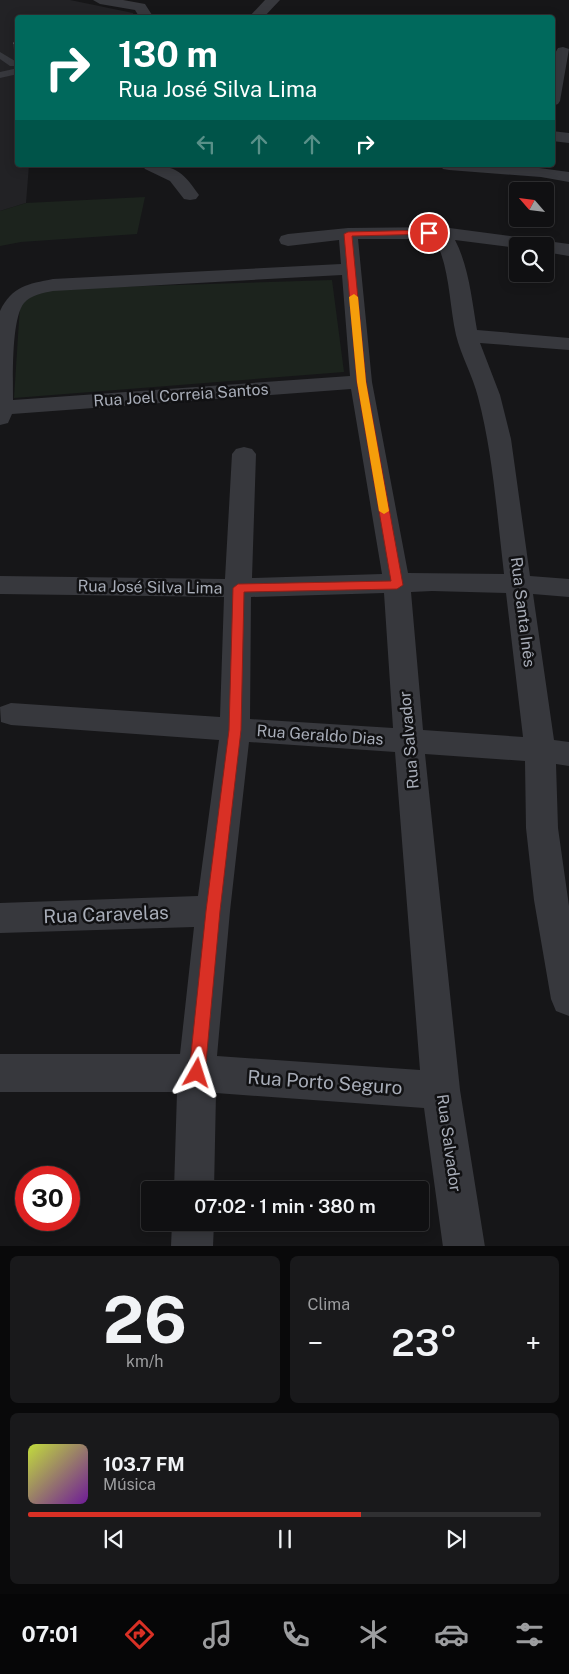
<!DOCTYPE html>
<html lang="pt">
<meta charset="utf-8">
<style>
:root{--surface:#101012;--page:#19191b;--text:#f1f3f6;--muted:#9c9d9f;--line:#303032;--accent:#d93025}
body{margin:0;font-family:"Public Sans",sans-serif;background:var(--page);color:var(--text);height:100vh;display:flex;flex-direction:column;font-size:19px;white-space:nowrap}
*{box-sizing:border-box;margin:0}
p{font-size:16px;color:var(--muted)}
.icon{flex:none;width:28px;height:28px;fill:none;stroke:currentColor;stroke-width:2;stroke-linecap:round;stroke-linejoin:round}
.map{position:relative;height:1246px;overflow:hidden}
.details{display:flex;flex-direction:column;gap:10px;padding:10px;background:#09090a;flex:1}
.details>*{flex:none}
.guide{position:absolute;left:15px;top:15px;width:540px;height:152px;border-radius:5px;box-shadow:0 2px 12px #0003,0 0 0 1px var(--line);background:#00695c;color:#fff;overflow:hidden}
.needle{width:32px;rotate:298deg}
.fabs{position:absolute;left:509px;top:182px;display:grid;gap:10px}
.fabs a{display:grid;place-items:center;width:45px;height:45px;border-radius:5px;background:var(--surface);box-shadow:0 2px 12px #0003,0 0 0 1px var(--line);font-size:25px}
.speed{position:absolute;left:15px;top:1166px;display:flex;gap:10px;font-size:25px;font-weight:700;text-align:center}
.speed>*{display:grid;place-content:center;width:65px;height:65px;border-radius:50%;background:var(--surface);box-shadow:0 2px 12px #0003,0 0 0 1px var(--line);line-height:1}
.speed .limit{border:8px solid #d22;background:#fff;color:#111}
.pin{position:absolute;display:grid;place-items:center;width:42px;height:42px;color:#fff;margin:-21px;border:2px solid #fff;border-radius:50%;box-shadow:0 1px 5px #0007}
.me{position:absolute;width:55px;margin:-28px;rotate:6deg;stroke-linejoin:round;filter:drop-shadow(0 0 4px #0008)}
.turn{display:flex;align-items:center;gap:18px;height:105px;padding:0 20px;font-size:22px}
.turn .icon{width:65px;height:65px;stroke-width:2.5}
.turn b{display:block;font-size:35px;line-height:42px}
.lanes{display:flex;align-items:center;height:48px;padding:0 20px;background:#0003;justify-content:center;gap:25px;direction:ltr}
.lanes .off{opacity:.35}
.big{font-size:38px;font-weight:600;line-height:1.1}
.details .card{flex:1;display:flex;flex-direction:column;justify-content:center;gap:8px;min-width:0;padding:0 18px;border-radius:8px;background:var(--page)}
.details .dial{align-items:center;gap:0}
.dial b{font-size:65px;line-height:1}
.song{display:flex;align-items:center;gap:15px}
.cover{width:60px;height:60px;border-radius:8px;background:linear-gradient(135deg,hsl(70 70% 55%),hsl(280 70% 35%))}
.played{height:5px;border-radius:2px;background:linear-gradient(90deg,var(--accent) 65%,var(--line) 65%)}
.keys{display:flex;justify-content:space-around;direction:ltr}
.heat{display:flex;justify-content:space-between;align-items:center;font-size:28px;direction:ltr}
.details .tiles{flex:1;display:grid;gap:10px;grid-template-columns:1fr 1fr}
.card:last-child{grid-column:span 2}
.trip{position:absolute;left:141px;top:1181px;width:288px;height:50px;border-radius:5px;background:var(--surface);box-shadow:0 2px 12px #0003,0 0 0 1px var(--line);font-weight:600;line-height:50px;text-align:center}
.dock{display:flex;height:80px;justify-content:space-around;align-items:center;background:#060607;color:var(--muted)}
.dock .icon{width:35px;height:35px}
.dock .current{color:var(--accent)}
.dock b{font-size:22px;color:var(--text)}
.map>svg:first-child{display:block}
</style>
<div class="map">
<svg width="569" height="1247" viewBox="0 0 569 1247">
<rect width="100%" height="100%" fill="#161618"/>
<path fill="#222225" d="M0 0H70L133 13 134 17 18 18V165H29L26 203 0 211Z"/>
<g fill="#1c231d">
<path d="M145 197 137 234 21 242 0 246V211L26 203Z"/>
<path d="M332 280 344 372 14 398 21 290Z"/>
</g>
<g fill="none" stroke-linecap="round" stroke-linejoin="round">
<g fill="#37383d" fill-rule="evenodd">
<path d="M0 52 15 61 18 60V66H10L0 59Z"/>
<path d="M18 68V74L0 78V72Z"/>
</g>
<g fill="#37383d" fill-rule="evenodd">
<path d="M265 0H280L263 18H248Z"/>
<path d="M563 47 569 49 560 101 558 104 552 106C552 88 548 63 558 48Z"/>
<path d="M552 131 569 133V143L552 141Z"/>
<path d="M142 165C174 165 181 169 199 195L196 199 190 200 184 199 170 181 145 169Z"/>
<path d="M442 227 569 244V256L545 252V246H518V248L455 240C469 267 472 301 477 330L569 338V350L480 343 500 395 511 439 530 576 569 579V597L533 594 554 740 569 742V766L556 764 558 828 569 906V1016L556 1011 551 999 534 900 526 828 525 761 425 754 460 1090 485 1247H443L424 1108 216 1093 214 1190H174L177 1092H0V1054H180L194 927 0 933V903L198 896 219 740 11 725 1 722 0 707 11 703 220 717 224 597 0 594V576L225 579 232 454 236 449 244 447 252 449 256 454 252 578 382 574 351 389 12 414 8 423 0 425V311C12 286 28 284 53 279L341 264 339 240 288 246 281 244 279 240 281 236 288 234 348 228ZM358 239H435C450 269 449 303 456 335 461 356 473 376 478 397 493 454 497 515 504 574L408 573 372 382ZM342 275 350 376 13 400C13 379 11 319 24 303 31 295 43 293 53 291ZM432 591 506 593 523 737 423 730 411 592ZM384 593 393 728 250 719 251 597ZM249 742 395 752 420 1070 217 1056 230 911Z"/>
<path d="M172 1222H214L213 1247H171Z"/>
</g>
<g fill="#37383d" fill-rule="evenodd">
<path d="M93 0H123L145 4 154 18H140L135 10 100 4Z"/>
<path d="M440 165H517L569 172V182L541 177 449 170 443 169Z"/>
</g>
</g>
<path fill="#323236" d="M18 42V53L14 50 13 43Z"/>
<path fill="#3f3f44" stroke="#4f5156" d="M18 42V47L13 43Z"/>
<path fill="#d93025" stroke="#8d1f18" d="M429 230 432 231V234L352 236 366 382 403 585 397 589 244 592 241 730 220 911 205 1073 203 1078 197 1081 191 1078 189 1073 206 911 229 730 233 588 238 584 391 581 357 382 344 234 348 232Z"/>
<path fill="#f59e0b" d="M354 294 358 297 366 382 389 511 384 514 379 511 357 382 349 297Z"/>
<g text-anchor="middle" dominant-baseline="central" stroke-width="5" stroke-linejoin="round" paint-order="stroke">
<g font-size="16" fill="#a8adb8" stroke="#111113">
<text transform="translate(181 395) rotate(-4)">Rua Joel Correia Santos</text>
<text transform="translate(150 587) rotate(1)">Rua José Silva Lima</text>
<text transform="translate(523 612) rotate(83)">Rua Santa Inês</text>
<text transform="translate(320 735) rotate(4)">Rua Geraldo Dias</text>
<text transform="translate(409 740) rotate(-95)">Rua Salvador</text>
<text transform="translate(449 1143) rotate(82)">Rua Salvador</text>
</g>
<g font-size="19" fill="#a8adb8" stroke="#111113">
<text transform="translate(106 914) rotate(-2)">Rua Caravelas</text>
<text transform="translate(325 1082) rotate(4)">Rua Porto Seguro</text>
</g>
</g>
</svg>
<div class="fabs">
<a><svg class="needle" viewBox="-14 -14 28 28"><path d="M0-13l5 13h-10z" fill="#e53935"/><path d="M0 13l5-13h-10z" fill="#9c9d9f"/></svg></a>
<a><svg class="icon" aria-label="search" viewBox="0 0 24 24"><circle cx="10" cy="10" r="6"/><path d="M15 15l6 6"/></svg></a>
</div>
<div class="speed"><div class="limit">30</div></div>
<div class="pin" style="left:429px;top:233px;background:#d93025"><svg class="icon" aria-label="arrive" viewBox="0 0 24 24"><path d="M6 21V4h12l-3 4 3 4H6"/></svg></div>
<svg class="me" style="left:197px;top:1073px" viewBox="-20 -20 40 40"><path d="M0-17L14 15 0 8-14 15z" fill="#d93025" stroke="#fff" stroke-width="4"/></svg>
<div class="trip">07:02 · 1 min · 380 m</div>
<div class="guide">
<div class="turn"><svg class="icon" aria-label="right" viewBox="0 0 24 24"><path d="M7 20v-9h11M14 6l5 5-5 5"/></svg><div><b>130 m</b>Rua José Silva Lima</div></div>
<div class="lanes"><svg class="icon off" aria-label="left" viewBox="0 0 24 24"><path d="M17 20v-9H6M10 6l-5 5 5 5"/></svg><svg class="icon off" aria-label="ahead" viewBox="0 0 24 24"><path d="M12 20V5M6 11l6-6 6 6"/></svg><svg class="icon off" aria-label="ahead" viewBox="0 0 24 24"><path d="M12 20V5M6 11l6-6 6 6"/></svg><svg class="icon" aria-label="right" viewBox="0 0 24 24"><path d="M7 20v-9h11M14 6l5 5-5 5"/></svg></div>
</div>
</div>
<section class="details">
<div class="tiles">
<div class="card dial"><b>26</b><p>km/h</p></div>
<div class="card"><p>Clima</p>
<div class="heat"><a>−</a><b class="big">23°</b><a>+</a></div>
</div>
<div class="card">
<div class="song"><i class="cover"></i><div><b>103.7 FM</b><p>Música</p></div></div>
<div class="played"></div>
<div class="keys"><svg class="icon" aria-label="previous" viewBox="0 0 24 24"><path d="M18 5L8 12l10 7zM5 5v14"/></svg><svg class="icon" aria-label="pause" viewBox="0 0 24 24"><path d="M8 5v14M16 5v14"/></svg><svg class="icon" aria-label="next" viewBox="0 0 24 24"><path d="M6 5l10 7-10 7zM19 5v14"/></svg></div>
</div>
</div>
</section>
<nav class="dock">
<b>07:01</b>
<svg class="icon current" aria-label="directions" viewBox="0 0 24 24"><path d="M12 3l9 9-9 9-9-9zM9 14v-3h6M13 9l2 2-2 2"/></svg>
<svg class="icon" aria-label="music" viewBox="0 0 24 24"><path d="M9 18V5l10-2v13"/><circle cx="6" cy="18" r="3"/><circle cx="16" cy="16" r="3"/></svg>
<svg class="icon" aria-label="phone" viewBox="0 0 24 24"><path d="M5 4h4l2 5-3 2q2 4 5 5l2-3 5 2v4C11 20 4 13 5 4z"/></svg>
<svg class="icon" aria-label="climate" viewBox="0 0 24 24"><path d="M12 3v18M4 7l16 10M4 17L20 7"/></svg>
<svg class="icon" aria-label="car" viewBox="0 0 24 24"><path d="M5 17H2v-5l4-1 3-4h7l3 4 3 1v5h-3M9 17h6M6 11h13"/><circle cx="7" cy="17" r="2"/><circle cx="17" cy="17" r="2"/></svg>
<svg class="icon" aria-label="filters" viewBox="0 0 24 24"><path d="M4 7h16M4 17h16"/><circle cx="9" cy="7" r="2"/><circle cx="15" cy="17" r="2"/></svg>
</nav>
